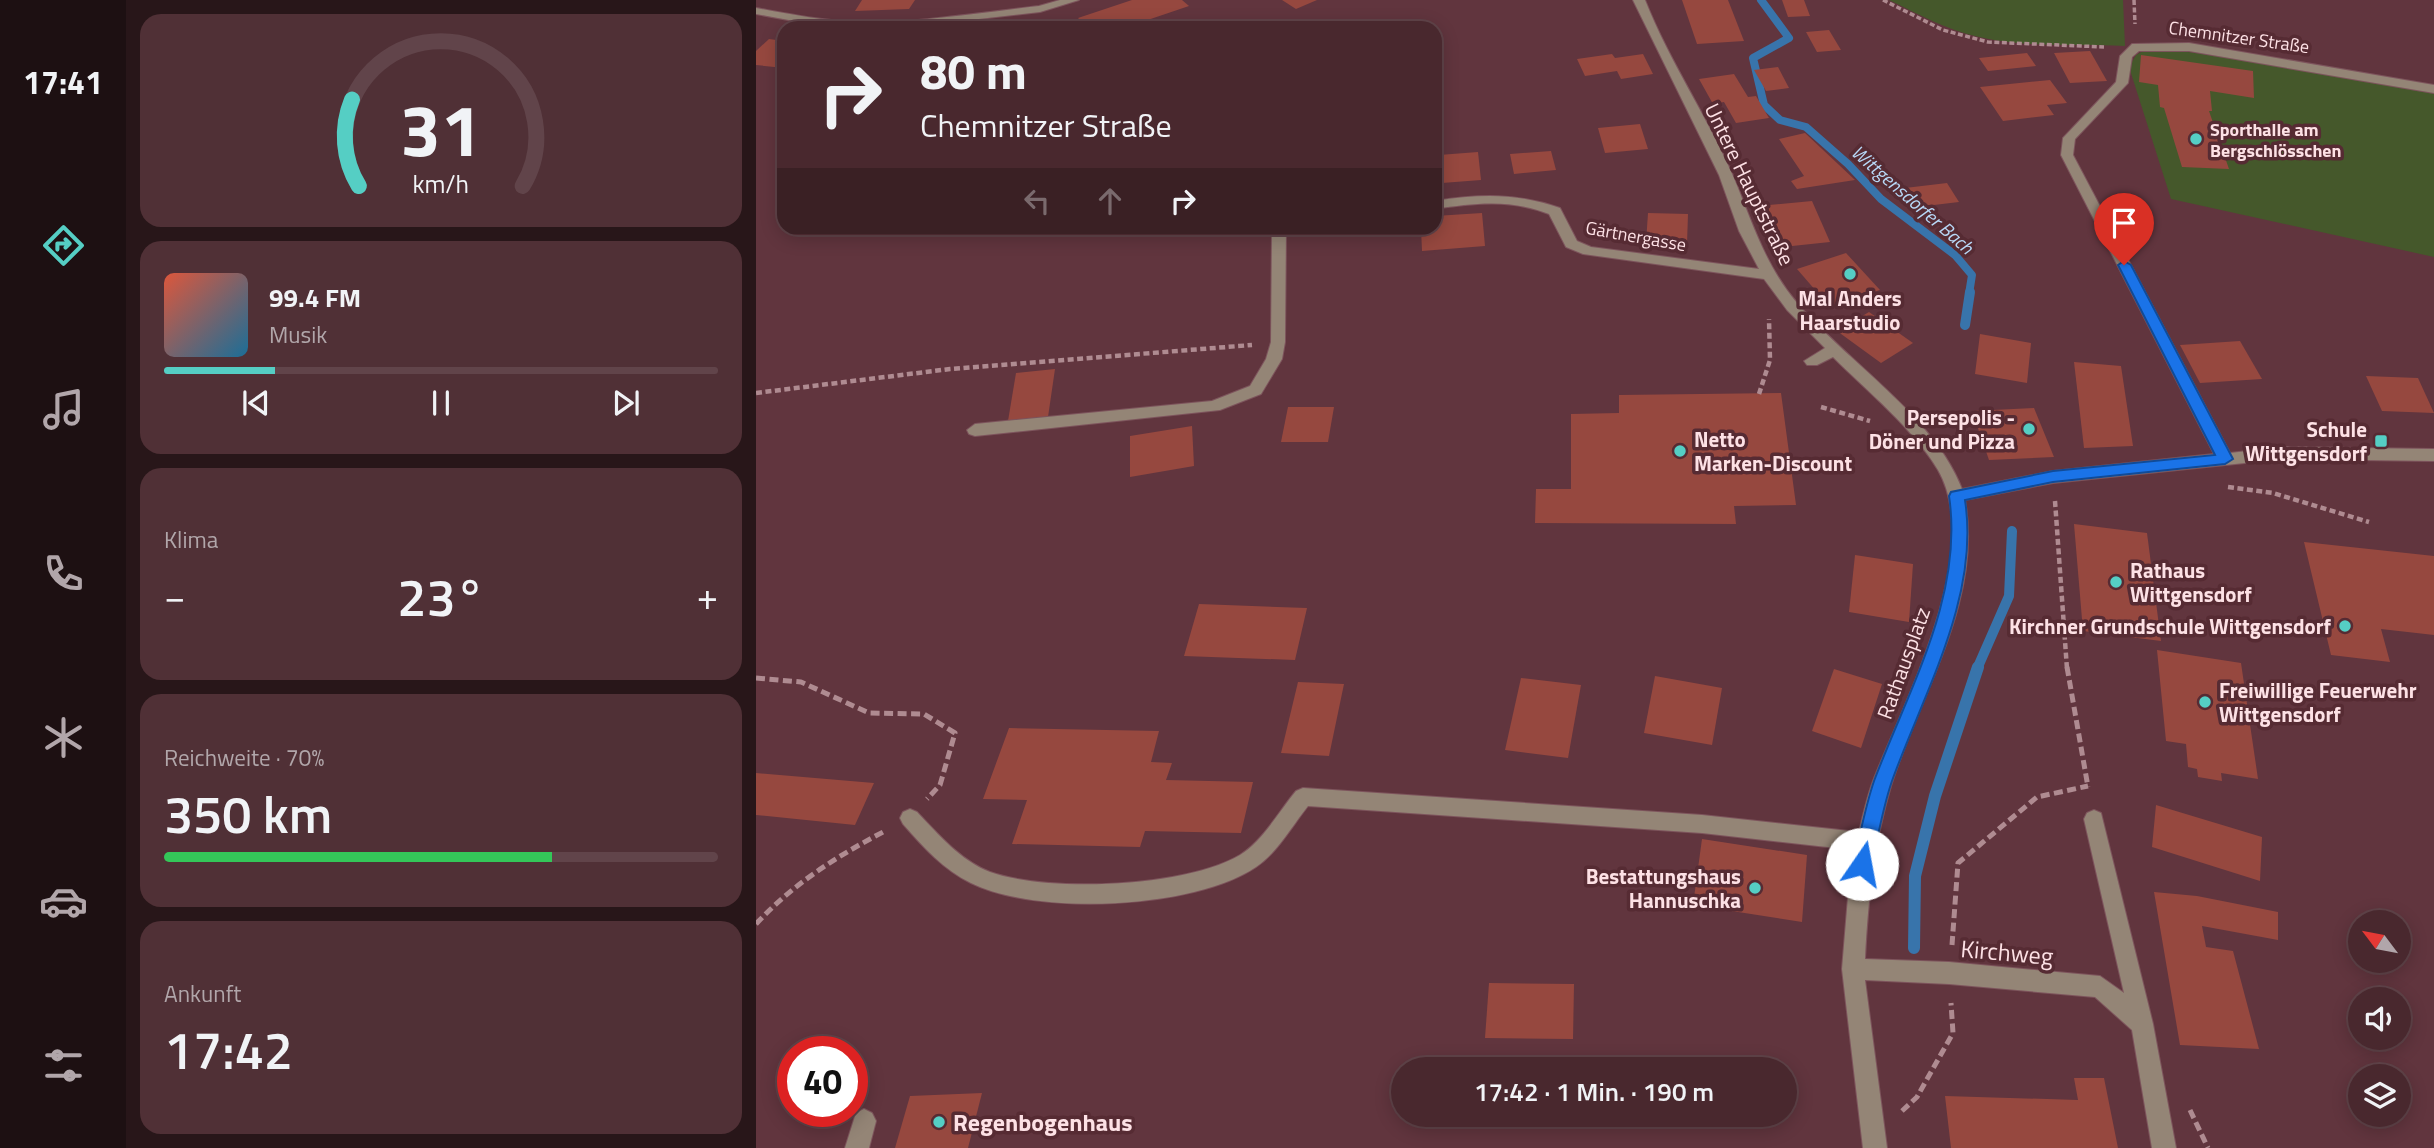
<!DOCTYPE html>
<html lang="de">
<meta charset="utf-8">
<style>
:root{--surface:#49282e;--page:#503036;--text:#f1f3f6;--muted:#b1a6aa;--line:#61444a;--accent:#55cec4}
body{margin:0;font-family:"Titillium Web",sans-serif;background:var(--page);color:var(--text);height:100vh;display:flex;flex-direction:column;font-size:26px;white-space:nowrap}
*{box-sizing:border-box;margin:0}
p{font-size:23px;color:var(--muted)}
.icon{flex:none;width:38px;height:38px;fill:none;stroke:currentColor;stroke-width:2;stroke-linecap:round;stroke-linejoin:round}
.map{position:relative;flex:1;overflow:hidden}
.drawer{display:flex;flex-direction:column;gap:14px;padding:14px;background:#281619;width:630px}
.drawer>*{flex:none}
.top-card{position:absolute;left:21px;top:21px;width:665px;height:214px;border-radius:21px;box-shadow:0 4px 18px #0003,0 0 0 2px var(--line);background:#49282e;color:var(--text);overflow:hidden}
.needle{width:46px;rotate:302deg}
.tools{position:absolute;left:1592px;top:910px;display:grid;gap:14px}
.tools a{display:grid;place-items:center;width:63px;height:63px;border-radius:50%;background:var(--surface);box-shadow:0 4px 18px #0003,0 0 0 2px var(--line);font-size:35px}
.speed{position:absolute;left:21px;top:1036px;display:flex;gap:14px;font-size:35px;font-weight:700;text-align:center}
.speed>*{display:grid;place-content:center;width:91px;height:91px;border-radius:50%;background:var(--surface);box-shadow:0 4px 18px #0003,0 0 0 2px var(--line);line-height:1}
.speed .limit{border:10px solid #d22;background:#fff;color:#111}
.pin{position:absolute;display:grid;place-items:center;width:60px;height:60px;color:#fff;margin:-72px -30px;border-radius:50% 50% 50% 0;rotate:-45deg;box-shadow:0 0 7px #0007}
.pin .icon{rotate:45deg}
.me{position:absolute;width:77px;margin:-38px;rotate:12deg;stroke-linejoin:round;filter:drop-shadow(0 0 5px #0008)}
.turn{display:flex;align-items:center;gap:24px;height:147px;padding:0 28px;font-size:32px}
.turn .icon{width:91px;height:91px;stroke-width:2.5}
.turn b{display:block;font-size:49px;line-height:60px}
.lanes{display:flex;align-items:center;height:66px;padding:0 28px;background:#0003;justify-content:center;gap:35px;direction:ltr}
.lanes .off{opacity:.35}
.big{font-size:52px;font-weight:600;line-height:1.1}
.drawer .tile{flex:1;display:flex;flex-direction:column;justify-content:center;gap:10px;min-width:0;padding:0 24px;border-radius:21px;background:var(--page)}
.drawer .dial{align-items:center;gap:0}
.dial svg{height:182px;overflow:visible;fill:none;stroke:var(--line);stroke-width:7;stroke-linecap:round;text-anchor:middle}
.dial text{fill:var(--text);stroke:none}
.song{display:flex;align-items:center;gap:21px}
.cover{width:84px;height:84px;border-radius:10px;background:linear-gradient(135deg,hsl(10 70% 55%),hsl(200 70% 35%))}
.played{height:7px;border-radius:4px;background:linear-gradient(90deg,var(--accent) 20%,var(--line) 20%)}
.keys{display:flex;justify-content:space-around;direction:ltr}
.heat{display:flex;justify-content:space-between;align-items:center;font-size:38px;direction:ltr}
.charge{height:10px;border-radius:5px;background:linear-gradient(90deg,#34c759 70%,var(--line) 0)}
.trip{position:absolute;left:635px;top:1057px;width:406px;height:70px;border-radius:35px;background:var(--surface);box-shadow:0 4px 18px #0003,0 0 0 2px var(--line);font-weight:600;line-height:70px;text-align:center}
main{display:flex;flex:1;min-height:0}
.dock{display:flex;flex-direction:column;width:126px;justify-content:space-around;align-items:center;background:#1d1012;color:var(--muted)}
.dock .icon{width:49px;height:49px}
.dock .current{color:var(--accent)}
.dock b{font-size:32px;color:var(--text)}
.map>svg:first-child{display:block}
</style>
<main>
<nav class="dock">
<b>17:41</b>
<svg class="icon current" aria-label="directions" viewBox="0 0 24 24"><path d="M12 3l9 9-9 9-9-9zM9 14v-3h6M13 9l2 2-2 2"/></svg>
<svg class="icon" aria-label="music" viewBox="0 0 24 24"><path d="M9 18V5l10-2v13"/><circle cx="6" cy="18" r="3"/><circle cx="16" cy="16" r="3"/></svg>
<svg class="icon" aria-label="phone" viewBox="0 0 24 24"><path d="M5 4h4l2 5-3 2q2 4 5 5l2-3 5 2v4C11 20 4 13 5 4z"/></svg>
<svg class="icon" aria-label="climate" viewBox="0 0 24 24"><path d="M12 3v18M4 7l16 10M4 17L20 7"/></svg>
<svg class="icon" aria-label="car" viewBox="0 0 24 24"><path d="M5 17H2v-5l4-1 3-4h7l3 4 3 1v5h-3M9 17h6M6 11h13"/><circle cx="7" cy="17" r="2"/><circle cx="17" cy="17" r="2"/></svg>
<svg class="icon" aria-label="filters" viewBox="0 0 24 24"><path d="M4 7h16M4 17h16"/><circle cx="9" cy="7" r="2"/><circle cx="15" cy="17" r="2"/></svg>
</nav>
<section class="drawer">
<div class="tile dial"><svg viewBox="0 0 100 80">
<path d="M14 69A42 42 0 1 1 86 69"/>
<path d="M14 69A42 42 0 0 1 11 31" stroke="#55cec4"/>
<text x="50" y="56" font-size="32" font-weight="700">31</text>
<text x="50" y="72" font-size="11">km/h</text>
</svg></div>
<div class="tile">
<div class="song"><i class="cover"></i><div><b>99.4 FM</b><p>Musik</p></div></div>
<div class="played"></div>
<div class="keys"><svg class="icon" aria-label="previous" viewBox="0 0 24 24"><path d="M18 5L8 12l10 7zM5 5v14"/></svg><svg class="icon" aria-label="pause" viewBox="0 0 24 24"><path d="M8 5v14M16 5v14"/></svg><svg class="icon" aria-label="next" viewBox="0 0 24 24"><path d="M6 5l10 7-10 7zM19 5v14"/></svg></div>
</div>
<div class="tile"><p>Klima</p>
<div class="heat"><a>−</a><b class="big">23°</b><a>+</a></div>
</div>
<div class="tile"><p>Reichweite · 70%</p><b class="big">350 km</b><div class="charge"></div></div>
<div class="tile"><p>Ankunft</p><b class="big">17:42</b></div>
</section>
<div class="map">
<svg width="1678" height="1148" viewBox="0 0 1678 1148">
<rect width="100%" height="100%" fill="#61353e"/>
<g fill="#45582b">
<path d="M1133 0H1367L1369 46C1321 44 1270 48 1223 37 1191 30 1162 14 1133 0Z"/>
<path d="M1389 50H1419L1547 69 1678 93V257L1415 199 1373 67 1380 55Z"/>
</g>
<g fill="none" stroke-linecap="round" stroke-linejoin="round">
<path stroke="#3874ab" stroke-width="8" d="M1005 0 1033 38 997 58 1008 105 1024 120 1050 127 1092 164 1125 199 1199 255 1216 275 1213 294"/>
<g stroke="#3874ab" stroke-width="10">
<path d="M1209 325 1214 292"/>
<path d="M1221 669 1253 596 1256 531"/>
</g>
<path stroke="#3874ab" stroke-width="12" d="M1158 948 1159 876 1179 796 1222 667"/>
</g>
<g fill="#96483f">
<path d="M106 0H159L153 9 99 11Z"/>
<path d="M376 0H426L433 6 368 28H332L322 18Z"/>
<path d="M526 0H561L540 9Z"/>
<path d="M926 0H972L988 41 941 44Z"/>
<path d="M1026 0H1048L1054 16 1032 17Z"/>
<path d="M1073 30 1085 50 1061 52 1050 32Z"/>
<path d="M13 39 28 41V68L0 65V51Z"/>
<path d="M1334 51 1351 81 1314 83 1298 53Z"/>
<path d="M1271 53 1280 66 1232 71 1223 58Z"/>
<path d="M856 54 859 58 887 54 897 74 865 79 861 71 829 76 821 59Z"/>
<path d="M1385 55 1497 71 1498 98 1454 91 1456 111H1453L1473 169 1426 167 1408 108 1404 107 1402 85 1383 82Z"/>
<path d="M1022 67 1033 88 1010 91 998 70Z"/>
<path d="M978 74 992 97 1000 96 1013 118 980 123 968 102 957 104 943 79Z"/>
<path d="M1294 80 1311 103 1291 105 1298 115 1247 121 1224 87Z"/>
<path d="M884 124 892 149 849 153 842 128Z"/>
<path d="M1049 133 1099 180 1041 189 1035 181 1048 176 1023 139Z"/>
<path d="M795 151 800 170 758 174 754 154Z"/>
<path d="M722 152 725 180 686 183 683 155Z"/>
<path d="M1191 183 1203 202 1161 207 1149 188Z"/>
<path d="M1056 201 1074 242 1018 248 1002 206Z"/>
<path d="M726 213 729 246 666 251 665 228H679V216Z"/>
<path d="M892 213 932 214 931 244 890 243Z"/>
<path d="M1090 253 1124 290 1073 306 1041 269Z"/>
<path d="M1113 312 1157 343 1125 363 1081 331Z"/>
<path d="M1224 334 1275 343 1271 383 1219 374Z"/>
<path d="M1484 341 1506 379 1444 383 1424 345Z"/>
<path d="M1318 362 1365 366 1377 446 1328 448Z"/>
<path d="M299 369 292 417 252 421 260 373Z"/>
<path d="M1610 376 1662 378 1678 413 1626 411Z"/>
<path d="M1025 393 1040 505 978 506 980 524 779 523 780 489H815V414L863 413V395Z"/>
<path d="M532 407H578L572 442H525Z"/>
<path d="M1278 408 1298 457 1233 460 1216 411Z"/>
<path d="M436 426 438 466 374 477V436Z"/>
<path d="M1318 524 1391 533 1405 641 1327 631Z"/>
<path d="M1548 542 1678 556V635L1625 629 1634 662 1575 655Z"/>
<path d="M1099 555 1157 564 1153 622 1093 612Z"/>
<path d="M443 604 551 608 539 660 428 656Z"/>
<path d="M1401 650 1485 663 1502 779 1465 773 1466 781 1442 777 1441 769 1432 767 1430 744 1410 741Z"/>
<path d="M1078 669 1126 684 1105 748 1056 731Z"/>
<path d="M899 676 966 688 956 745 888 733Z"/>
<path d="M765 678 825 685 812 758 749 750Z"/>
<path d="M542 682 588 684 573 756 525 753Z"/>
<path d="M253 728 403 731 395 762 416 763 410 780 497 782 485 833 389 831 384 847 256 844 271 800 227 799Z"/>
<path d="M0 773 118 783 99 825 0 815Z"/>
<path d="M1400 805 1506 837 1504 881 1396 847Z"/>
<path d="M946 839 1051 855 1046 922 937 905Z"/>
<path d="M1398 892 1441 896 1522 912V940L1446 926 1450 947 1477 951 1503 1049 1424 1045Z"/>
<path d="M733 983 818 984 817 1039 729 1038Z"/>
<path d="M1318 1078H1348L1362 1148H1195L1189 1096 1322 1100Z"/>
<path d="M226 1093 212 1148H139L154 1096Z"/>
</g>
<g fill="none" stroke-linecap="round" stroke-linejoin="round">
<defs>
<g id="minor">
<path d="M304 0H323L284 12 153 27 95 28 54 24 0 14V8C33 14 67 21 101 22 162 23 223 13 283 6Z"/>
<path d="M877 0H889C913 61 951 116 977 176 996 221 1008 264 1041 303 1091 362 1178 416 1206 489L1297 471 1458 454 1305 155 1307 138 1360 82 1364 56 1376 44 1433 43 1678 85V93L1433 51H1383L1376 57 1372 83 1319 139 1317 155 1474 453 1527 447 1678 449V461L1527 459 1297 483 1209 500C1227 601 1164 693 1135 786 1118 843 1112 899 1109 959L1193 962 1344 976 1368 993 1328 819 1331 813 1338 810 1345 813 1397 1024 1420 1148H1396L1376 1030 1339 997 1193 984 1109 980 1131 1148H1107L1086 969 1093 885 1098 850 946 833 552 806C536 826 521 853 500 867 438 909 282 916 215 883 188 870 167 847 147 824L144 818 147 812 154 809 161 812C182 834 205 861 234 872 293 893 430 887 484 855 507 841 523 811 540 791L547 788 946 815 1103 832C1107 815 1111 797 1117 781 1148 701 1229 552 1182 470 1158 429 1111 391 1077 357L1061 365H1051L1048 361 1069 348 1031 310 1008 279 827 254 810 247 793 214C754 199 720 203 679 209V201C724 194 761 193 804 208L821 241 835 247 1003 269 983 231 963 175Z"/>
<path d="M516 228H530L529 342 526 359 505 394 464 410 219 436 213 434 211 430 219 424 456 401 494 386 510 359 515 342Z"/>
<path d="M108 1109 116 1113 120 1121 113 1148H89L100 1113Z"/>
</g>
</defs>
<use href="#minor" stroke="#7d545c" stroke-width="2"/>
<g stroke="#af8b91" stroke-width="3.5" stroke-dasharray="5 2.5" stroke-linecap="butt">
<path d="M1127 0 1187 30 1232 42 1348 47"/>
<path d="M1378 0 1379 24"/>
</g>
<g stroke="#af8b91" stroke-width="4.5" stroke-dasharray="6 3.5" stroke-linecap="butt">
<path d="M0 393 194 369 496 345"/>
<path d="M1003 394 1014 360 1013 319"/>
<path d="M1065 407 1114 421"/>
<path d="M1472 487 1517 493 1613 522"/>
<path d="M1299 501 1311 669"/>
</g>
<g stroke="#af8b91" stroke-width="5" stroke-dasharray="9 4.5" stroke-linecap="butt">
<path d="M1311 667 1332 787"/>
<path d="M0 678 45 682 113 713 168 714 199 733 184 785 171 799"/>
<path d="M0 924C37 884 81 856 129 831"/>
<path d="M1196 945 1202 863 1281 797 1332 786"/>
<path d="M1434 1110 1452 1148"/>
<path d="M1146 1111 1161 1097 1197 1033 1195 1003"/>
</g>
<use href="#minor" fill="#948576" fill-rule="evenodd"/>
</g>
<path fill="#1a73e8" stroke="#114b97" stroke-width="2" d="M1368 261 1375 265 1477 459 1469 464 1297 482 1209 500C1224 597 1168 692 1136 781 1127 807 1122 836 1116 864L1113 870 1106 872 1100 870 1097 864C1104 836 1109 807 1118 781 1152 690 1208 596 1193 496L1195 492 1297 471 1459 455 1362 265Z"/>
<g fill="#55cec4" stroke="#562b33" stroke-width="2.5">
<circle cx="1440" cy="139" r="7"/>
<circle cx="1094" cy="274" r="7"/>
<circle cx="1273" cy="429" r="7"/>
<rect x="1618" y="434" width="14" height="14" rx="3.5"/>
<circle cx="924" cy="451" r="7"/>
<circle cx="1360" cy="582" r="7"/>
<circle cx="1589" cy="626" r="7"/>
<circle cx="1449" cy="702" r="7"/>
<circle cx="999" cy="888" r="7"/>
<circle cx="183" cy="1122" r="7"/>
</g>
<g text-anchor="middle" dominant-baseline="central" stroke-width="7" stroke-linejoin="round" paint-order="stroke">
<g font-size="18" fill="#fde1e5" stroke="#562b33">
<text transform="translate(1483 37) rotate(8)">Chemnitzer Straße</text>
<text transform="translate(880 236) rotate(10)">Gärtnergasse</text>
</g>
<g font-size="18" font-weight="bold" fill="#fde1e5" stroke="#562b33" text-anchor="start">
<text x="1454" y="129">Sporthalle am<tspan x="1454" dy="21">Bergschlösschen</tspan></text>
</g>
<g font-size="19" font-style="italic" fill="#b8d8f7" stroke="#562b33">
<text transform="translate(1157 199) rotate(41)">Wittgensdorfer Bach</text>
</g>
<g font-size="21" fill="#fde1e5" stroke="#562b33">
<text transform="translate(994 184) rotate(64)">Untere Hauptstraße</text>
<text transform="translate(1147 663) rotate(-70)">Rathausplatz</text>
</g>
<g font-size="21" font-weight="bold" fill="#fde1e5" stroke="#562b33" text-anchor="end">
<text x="1094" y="298" text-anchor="middle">Mal Anders<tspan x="1094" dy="24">Haarstudio</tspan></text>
<text x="1259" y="417">Persepolis -<tspan x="1259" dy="24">Döner und Pizza</tspan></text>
<text x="1611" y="429">Schule<tspan x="1611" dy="24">Wittgensdorf</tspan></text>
<text x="938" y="439" text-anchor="start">Netto<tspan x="938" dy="24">Marken-Discount</tspan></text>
<text x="1374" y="570" text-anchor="start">Rathaus<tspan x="1374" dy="24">Wittgensdorf</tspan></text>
<text x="1575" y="626">Kirchner Grundschule Wittgensdorf</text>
<text x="1463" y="690" text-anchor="start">Freiwillige Feuerwehr<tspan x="1463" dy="24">Wittgensdorf</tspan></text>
<text x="985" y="876">Bestattungshaus<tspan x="985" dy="24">Hannuschka</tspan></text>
</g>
<g font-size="24" fill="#fde1e5" stroke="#562b33">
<text transform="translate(1251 952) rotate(5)">Kirchweg</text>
</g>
<g font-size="24" font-weight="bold" fill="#fde1e5" stroke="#562b33" text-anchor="start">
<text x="197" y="1122">Regenbogenhaus</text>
</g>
</g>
</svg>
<div class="tools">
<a><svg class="needle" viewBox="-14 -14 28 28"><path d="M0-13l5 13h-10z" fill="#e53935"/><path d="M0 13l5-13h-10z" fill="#b1a6aa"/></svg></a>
<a><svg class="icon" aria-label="sound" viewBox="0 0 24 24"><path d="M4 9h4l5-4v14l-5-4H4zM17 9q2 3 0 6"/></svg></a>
<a><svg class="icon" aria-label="layers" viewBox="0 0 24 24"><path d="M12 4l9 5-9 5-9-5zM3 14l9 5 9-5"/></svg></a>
</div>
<div class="speed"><div class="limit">40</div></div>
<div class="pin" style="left:1368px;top:265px;background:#d93025"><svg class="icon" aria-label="arrive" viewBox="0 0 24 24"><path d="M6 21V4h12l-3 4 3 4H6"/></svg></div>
<svg class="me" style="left:1106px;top:864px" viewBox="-20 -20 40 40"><circle r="19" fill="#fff"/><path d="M0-13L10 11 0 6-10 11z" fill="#1a73e8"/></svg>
<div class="trip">17:42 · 1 Min. · 190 m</div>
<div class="top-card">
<div class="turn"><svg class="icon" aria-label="right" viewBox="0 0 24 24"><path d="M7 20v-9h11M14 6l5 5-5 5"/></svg><div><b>80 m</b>Chemnitzer Straße</div></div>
<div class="lanes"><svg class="icon off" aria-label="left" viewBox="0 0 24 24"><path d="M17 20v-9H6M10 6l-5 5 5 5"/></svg><svg class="icon off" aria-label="ahead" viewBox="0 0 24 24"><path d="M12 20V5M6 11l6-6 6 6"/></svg><svg class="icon" aria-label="right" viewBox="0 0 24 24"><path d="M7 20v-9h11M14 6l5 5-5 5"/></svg></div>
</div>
</div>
</main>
